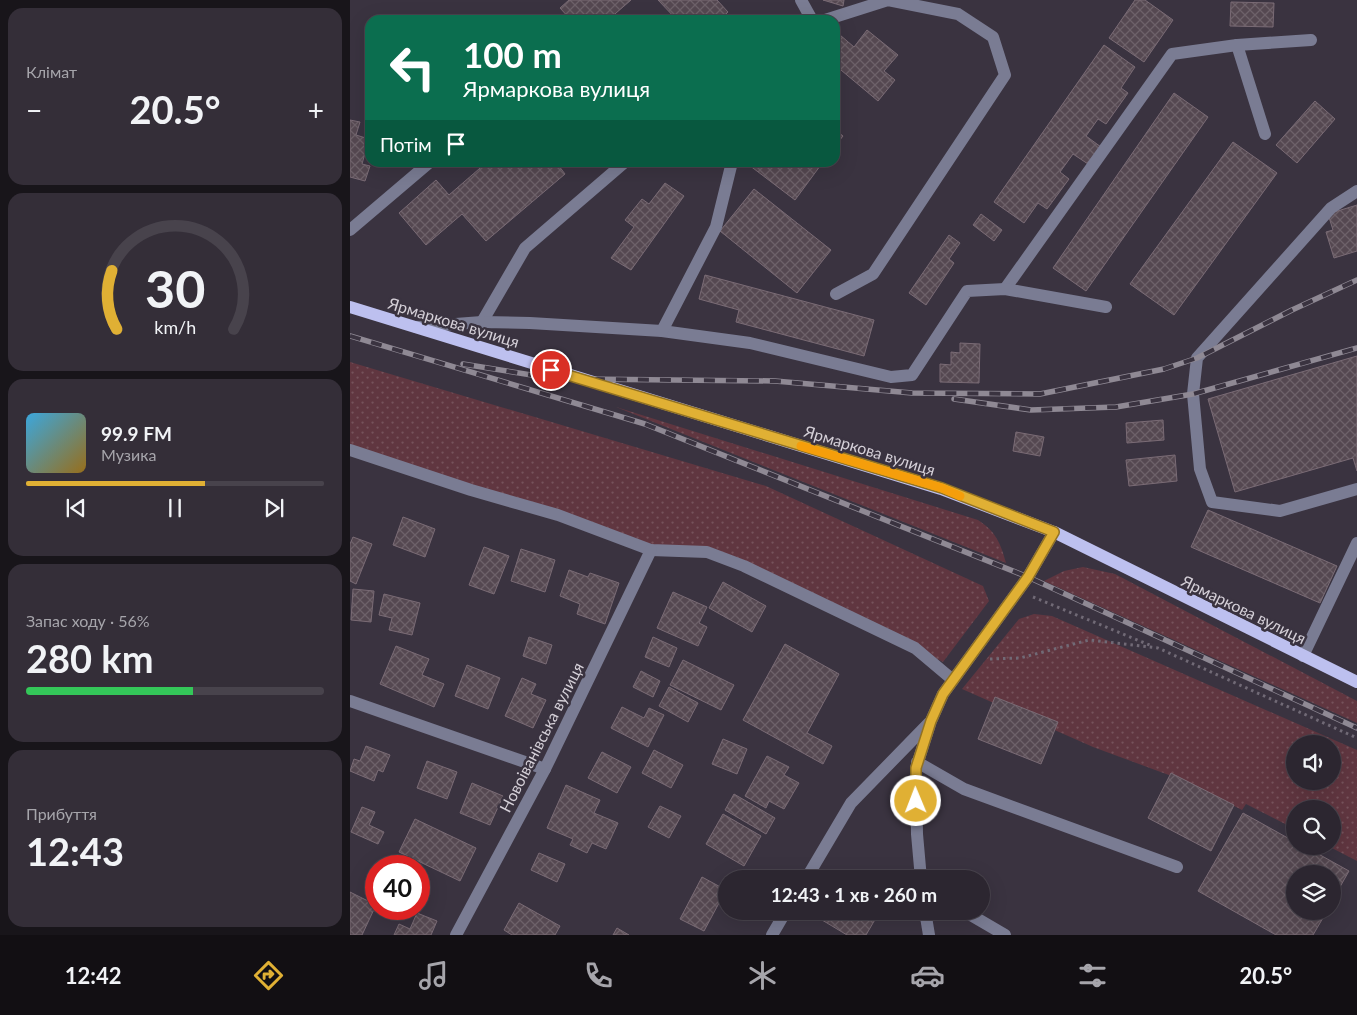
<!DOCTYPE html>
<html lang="uk">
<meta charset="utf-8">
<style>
:root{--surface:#2c2630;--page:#342e38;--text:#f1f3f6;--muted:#a6a5ab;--line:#48434c;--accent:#e0b034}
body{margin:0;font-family:Lato,sans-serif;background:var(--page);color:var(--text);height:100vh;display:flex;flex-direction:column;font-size:19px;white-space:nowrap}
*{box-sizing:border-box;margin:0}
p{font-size:16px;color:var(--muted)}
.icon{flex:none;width:28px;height:28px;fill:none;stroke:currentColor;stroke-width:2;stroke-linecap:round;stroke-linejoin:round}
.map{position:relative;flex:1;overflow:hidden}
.sheet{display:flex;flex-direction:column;gap:8px;padding:8px;background:#18151a;width:350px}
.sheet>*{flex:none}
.guide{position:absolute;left:15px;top:15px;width:475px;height:152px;border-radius:15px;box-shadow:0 5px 20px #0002,0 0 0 1px var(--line);background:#0b6e4f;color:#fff;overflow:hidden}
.tools{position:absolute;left:936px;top:735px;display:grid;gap:10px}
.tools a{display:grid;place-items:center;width:55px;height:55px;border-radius:50%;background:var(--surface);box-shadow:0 5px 20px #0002,0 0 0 1px var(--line);font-size:25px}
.speed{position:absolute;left:15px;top:855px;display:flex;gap:10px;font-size:25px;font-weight:700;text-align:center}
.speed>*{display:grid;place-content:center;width:65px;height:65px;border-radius:50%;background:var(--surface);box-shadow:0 5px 20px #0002,0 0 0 1px var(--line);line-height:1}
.speed .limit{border:8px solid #d22;background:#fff;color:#111}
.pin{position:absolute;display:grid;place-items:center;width:42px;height:42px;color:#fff;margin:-21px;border:2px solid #fff;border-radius:50%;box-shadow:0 1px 5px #0007}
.me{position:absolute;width:55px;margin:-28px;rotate:359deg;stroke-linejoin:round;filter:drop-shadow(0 0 4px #0008)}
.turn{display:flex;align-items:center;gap:18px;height:105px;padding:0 15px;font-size:22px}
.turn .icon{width:65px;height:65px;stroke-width:2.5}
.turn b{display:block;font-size:35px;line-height:42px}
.then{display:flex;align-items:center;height:48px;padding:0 15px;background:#0003;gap:10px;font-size:19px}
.big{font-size:38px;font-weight:700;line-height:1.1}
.sheet .card{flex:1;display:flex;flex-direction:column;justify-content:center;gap:8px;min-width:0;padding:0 18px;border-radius:15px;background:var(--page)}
.sheet .dial{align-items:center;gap:0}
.dial svg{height:130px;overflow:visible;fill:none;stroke:var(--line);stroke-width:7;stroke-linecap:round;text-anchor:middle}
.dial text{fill:var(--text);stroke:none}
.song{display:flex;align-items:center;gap:15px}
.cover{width:60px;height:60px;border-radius:8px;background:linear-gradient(135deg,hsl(200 70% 55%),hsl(40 70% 35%))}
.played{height:5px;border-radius:2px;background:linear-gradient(90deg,var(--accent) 60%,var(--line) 60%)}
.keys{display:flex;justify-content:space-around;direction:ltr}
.heat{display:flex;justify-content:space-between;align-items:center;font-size:28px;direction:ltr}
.charge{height:8px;border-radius:4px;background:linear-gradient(90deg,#34c759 56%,var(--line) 0)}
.trip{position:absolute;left:368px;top:870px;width:272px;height:50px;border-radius:25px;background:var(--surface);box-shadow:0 5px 20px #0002,0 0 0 1px var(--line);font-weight:700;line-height:50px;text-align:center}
.menu{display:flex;height:80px;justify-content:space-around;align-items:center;background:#120f13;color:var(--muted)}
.menu .icon{width:35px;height:35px}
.menu .active{color:var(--accent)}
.menu b{font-size:22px;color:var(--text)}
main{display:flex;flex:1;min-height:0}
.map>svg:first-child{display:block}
</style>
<main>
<section class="sheet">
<div class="card"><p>Клімат</p>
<div class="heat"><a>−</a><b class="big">20.5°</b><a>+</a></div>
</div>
<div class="card dial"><svg viewBox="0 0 100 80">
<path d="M14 69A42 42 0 1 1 86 69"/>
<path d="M14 69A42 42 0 0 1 11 33" stroke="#e0b034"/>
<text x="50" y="56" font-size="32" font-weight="700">30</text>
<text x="50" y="72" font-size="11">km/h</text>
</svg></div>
<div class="card">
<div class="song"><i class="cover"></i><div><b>99.9 FM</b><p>Музика</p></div></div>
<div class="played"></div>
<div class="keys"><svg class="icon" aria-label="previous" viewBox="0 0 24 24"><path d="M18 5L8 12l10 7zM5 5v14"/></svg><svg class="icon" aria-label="pause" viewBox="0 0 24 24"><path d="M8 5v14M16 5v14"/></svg><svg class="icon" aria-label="next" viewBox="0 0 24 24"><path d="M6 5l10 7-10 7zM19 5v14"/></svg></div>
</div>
<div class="card"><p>Запас ходу · 56%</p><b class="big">280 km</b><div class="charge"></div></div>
<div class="card"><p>Прибуття</p><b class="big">12:43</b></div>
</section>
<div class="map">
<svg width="1007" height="935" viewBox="0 0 1007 935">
<defs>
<pattern id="grass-dots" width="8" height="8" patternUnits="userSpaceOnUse" patternTransform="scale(1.25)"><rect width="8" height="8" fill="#603640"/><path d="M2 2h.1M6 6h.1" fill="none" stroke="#76525b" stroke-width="1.8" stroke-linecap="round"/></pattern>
<pattern id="building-cross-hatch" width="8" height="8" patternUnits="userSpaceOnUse" patternTransform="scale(1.25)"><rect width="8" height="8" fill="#554851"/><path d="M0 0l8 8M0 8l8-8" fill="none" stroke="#6d6169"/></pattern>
</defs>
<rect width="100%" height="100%" fill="#3a3340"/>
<g fill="url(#grass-dots)" fill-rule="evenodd">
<path d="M0 362 416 486 633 586 639 601 593 662 465 596 361 549 301 547 0 445Z"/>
<path d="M266 407 628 520C646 532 650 542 656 563Z"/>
<path d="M733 567 765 574 1007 701V723L694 581 714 571Z"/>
<path d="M684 614 702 616 1007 750V861L978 846H982V809H945V829L896 804 892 810 835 781 743 747 612 689 669 619ZM945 744H982V781H945Z"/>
</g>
<g fill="url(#building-cross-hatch)" stroke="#7a6b75">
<path d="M219 0H281L258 20H221L210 8Z"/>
<path d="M308 0H367L378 12 370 20H327Z"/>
<path d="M473 0H494L493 6Z"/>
<path d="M785 0H795L823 20 794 62 759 38Z"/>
<path d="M881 2 924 3 923 27 880 26Z"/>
<path d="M517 30 548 55 534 71 545 80 528 101 485 65V41L490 35 504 47Z"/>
<path d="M754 45 785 67 771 88 778 93 756 124 748 119 736 136 751 147 738 164 723 154 710 172 719 179 697 209 688 203 674 223 644 202Z"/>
<path d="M824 93 858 117 736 291 703 268Z"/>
<path d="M965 101 985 119 947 163 926 145Z"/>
<path d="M0 120 10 122 6 135 19 139 12 164 20 166 15 181 0 177Z"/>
<path d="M485 130 493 136 485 146Z"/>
<path d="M883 142 927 173 824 315 780 284Z"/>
<path d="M137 162H206L215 174 136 241 112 214 76 245 49 213 86 180 99 195Z"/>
<path d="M395 162H473L445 200Z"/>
<path d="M315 183 334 196 281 270 261 258 284 227 275 220 292 199 299 204Z"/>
<path d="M404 189 481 250 447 293 370 231Z"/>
<path d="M1007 205V251L984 258 976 232 983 230 978 214Z"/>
<path d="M631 214 652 230 644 241 623 225Z"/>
<path d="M599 235 610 243 599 259 604 263 576 305 559 293Z"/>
<path d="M355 275 524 320 514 356 386 322 389 310 349 299Z"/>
<path d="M610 343 630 344 629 383 590 382V364L601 365V352L610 353Z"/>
<path d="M1007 356V471L1003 458 885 492 858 399Z"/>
<path d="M813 420 814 440 777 443 776 423Z"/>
<path d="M666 432 694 437 690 456 663 451Z"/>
<path d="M825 455 827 481 779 486 776 460Z"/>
<path d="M858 510 987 566 970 603 841 547Z"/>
<path d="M53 517 85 529 75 557 43 545Z"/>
<path d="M3 537 22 544 6 584 0 581V544Z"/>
<path d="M134 547 159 556 144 594 119 585Z"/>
<path d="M171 549 205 560 195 592 161 581Z"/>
<path d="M219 570 238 577 240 573 269 583 255 624 227 614 230 604 210 596Z"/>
<path d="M373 582 416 606 402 632 359 608Z"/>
<path d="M3 589 24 591 21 622 1 620Z"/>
<path d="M323 592 357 607 349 623 357 627 348 646 307 628Z"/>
<path d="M34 594 70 603 62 635 39 630 42 618 29 615Z"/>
<path d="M179 637 202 645 196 664 173 656Z"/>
<path d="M303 637 327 648 319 667 295 657Z"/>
<path d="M435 644 489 674 457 733 482 746 473 764 393 720Z"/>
<path d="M46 646 79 659 72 675 94 684 84 707 30 684Z"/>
<path d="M333 660 384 685 371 710 320 685Z"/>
<path d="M117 665 150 678 138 709 105 696Z"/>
<path d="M291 671 310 681 303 697 283 687Z"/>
<path d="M172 678 186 684 181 694 196 700 183 728 155 716Z"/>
<path d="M319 687 348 703 338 722 309 706Z"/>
<path d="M645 697 708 722 691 764 628 739Z"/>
<path d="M272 707 294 718 299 708 314 715 298 747 261 728Z"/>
<path d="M373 739 397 749 387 774 362 764Z"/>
<path d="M16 746 40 755 33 772 28 770 24 781 0 771 4 759 10 761Z"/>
<path d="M304 750 333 765 321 788 292 773Z"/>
<path d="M252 752 281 767 267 793 238 778Z"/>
<path d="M417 756 439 767 434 775 449 783 434 809 419 801 416 808 395 796Z"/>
<path d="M77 761 107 772 97 799 67 788Z"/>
<path d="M821 773 884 805 861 851 798 818Z"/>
<path d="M122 783 153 796 140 825 110 813Z"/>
<path d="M216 785 250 800 244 813 268 823 256 849 242 843 237 853 220 845 223 839 197 828Z"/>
<path d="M384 794 425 818 416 834 375 810Z"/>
<path d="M310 806 331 816 319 838 298 827Z"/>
<path d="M12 807 25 812 19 825 34 832 28 844 1 832Z"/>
<path d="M893 813 945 842V846H954L999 871 982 901V874H945V911H977L963 935H926L848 891Z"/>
<path d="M373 814 411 836 394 866 356 844Z"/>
<path d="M65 819 126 848 110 881 49 852Z"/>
<path d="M189 853 215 864 207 882 181 870Z"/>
<path d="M352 877 376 890 354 931 330 919Z"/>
<path d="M0 892 26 905 12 935H0Z"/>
<path d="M169 903 210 926 205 935H162L154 930Z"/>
<path d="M477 911H530L516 935H497L472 920Z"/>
<path d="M67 913 87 921 81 935H44L49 924 60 929Z"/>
<path d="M267 928 279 935H263Z"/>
</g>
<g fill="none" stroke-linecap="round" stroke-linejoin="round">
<g stroke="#716a76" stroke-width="3" stroke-dasharray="2.5 4" stroke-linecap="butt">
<path d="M683 597 802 646"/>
<path d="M640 659 670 658 739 640 808 648 1007 738"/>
</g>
<g stroke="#7a7c93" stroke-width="12">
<path d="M451 0 462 20"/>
<path d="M475 20 538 0 608 14 643 37 655 75 523 274 486 294"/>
<path d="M887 45 915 134"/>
<path d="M1007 191 981 208 847 358 843 394 850 469 862 502 930 511 1007 489"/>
<path d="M0 230 80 162"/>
<path d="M655 289 822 54 887 45 961 40"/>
<path d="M132 322 175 248 275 162"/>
<path d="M66 327 132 322 180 323 312 331 400 343 541 377 562 375 617 291 655 289 756 307"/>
<path d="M312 331 366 227 382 162"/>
<path d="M0 450 121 490 208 515 301 550 357 552 394 566 565 648 603 680"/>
<path d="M953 656 1007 543"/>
<path d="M0 701 195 769"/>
<path d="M567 762 614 789 827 867"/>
<path d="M456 879 501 803 579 723"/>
<path d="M571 879 567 834 566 768 581 721 593 694 678 577 704 532"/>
<path d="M575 911 579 935"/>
<path d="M614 911 655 935"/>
<path d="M106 935 195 769 301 550"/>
<path d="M422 935 436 911"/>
</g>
<path stroke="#bdc0ef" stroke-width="12" d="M0 307 591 489 704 532 1007 682"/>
<defs>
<g id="rail">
<path d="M0 336 295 424 678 577 1007 728"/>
<path d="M113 364 194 377 232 379 425 381 562 393 690 394 814 369 847 358 942 310 1007 280"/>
<path d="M604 399 681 410 766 407 843 394 1007 348"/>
</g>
</defs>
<use href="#rail" stroke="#8f8994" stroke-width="5.5"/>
<use href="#rail" stroke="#3a3340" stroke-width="4" stroke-dasharray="11" stroke-linecap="butt"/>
</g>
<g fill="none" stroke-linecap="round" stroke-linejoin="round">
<defs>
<path id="route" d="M201 370 592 488 704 532 678 577 593 694 581 721 566 768V801"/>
</defs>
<use href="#route" stroke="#927222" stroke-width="12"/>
<use href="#route" stroke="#e0b034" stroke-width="9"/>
<path stroke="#f59e0b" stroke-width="9" d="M451 446 592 488 610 496"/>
</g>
<g text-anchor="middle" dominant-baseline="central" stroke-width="5" stroke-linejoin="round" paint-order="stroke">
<g font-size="16" fill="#d5d0d8" stroke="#3a3340">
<text transform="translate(104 322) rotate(17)">Ярмаркова вулиця</text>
<text transform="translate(520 450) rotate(17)">Ярмаркова вулиця</text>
<text transform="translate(894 609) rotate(26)">Ярмаркова вулиця</text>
<text transform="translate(191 737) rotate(-63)">Новоіванівська вулиця</text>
</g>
</g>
</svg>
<div class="tools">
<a><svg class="icon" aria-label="sound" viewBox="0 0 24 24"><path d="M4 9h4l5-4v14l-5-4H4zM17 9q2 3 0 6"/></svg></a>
<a><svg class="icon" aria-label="search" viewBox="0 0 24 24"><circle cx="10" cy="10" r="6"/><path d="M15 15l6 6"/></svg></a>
<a><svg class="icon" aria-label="layers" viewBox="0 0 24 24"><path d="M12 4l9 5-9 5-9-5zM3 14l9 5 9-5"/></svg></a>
</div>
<div class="speed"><div class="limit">40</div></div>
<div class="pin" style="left:201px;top:370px;background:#d93025"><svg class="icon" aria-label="arrive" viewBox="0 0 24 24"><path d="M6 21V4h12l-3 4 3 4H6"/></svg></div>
<svg class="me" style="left:566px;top:801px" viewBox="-20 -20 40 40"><circle r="17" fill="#e0b034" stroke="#fff" stroke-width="3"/><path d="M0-11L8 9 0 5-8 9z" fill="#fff"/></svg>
<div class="trip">12:43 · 1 хв · 260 m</div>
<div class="guide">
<div class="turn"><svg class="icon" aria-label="left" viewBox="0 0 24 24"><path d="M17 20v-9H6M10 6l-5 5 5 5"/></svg><div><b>100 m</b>Ярмаркова вулиця</div></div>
<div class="then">Потім<svg class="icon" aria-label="arrive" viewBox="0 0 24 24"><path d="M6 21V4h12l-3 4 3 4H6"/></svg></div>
</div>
</div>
</main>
<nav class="menu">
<b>12:42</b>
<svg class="icon active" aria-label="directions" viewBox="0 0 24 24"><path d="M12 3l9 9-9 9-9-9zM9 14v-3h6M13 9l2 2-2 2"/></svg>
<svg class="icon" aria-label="music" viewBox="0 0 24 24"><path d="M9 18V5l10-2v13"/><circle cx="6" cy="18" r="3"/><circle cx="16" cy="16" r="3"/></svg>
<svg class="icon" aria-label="phone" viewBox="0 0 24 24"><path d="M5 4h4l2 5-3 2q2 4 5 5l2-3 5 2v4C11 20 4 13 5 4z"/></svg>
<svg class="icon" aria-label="climate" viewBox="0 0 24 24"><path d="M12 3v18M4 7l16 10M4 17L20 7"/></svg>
<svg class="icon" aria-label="car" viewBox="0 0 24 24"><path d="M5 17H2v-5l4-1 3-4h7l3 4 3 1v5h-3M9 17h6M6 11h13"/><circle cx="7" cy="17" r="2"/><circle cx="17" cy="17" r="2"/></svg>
<svg class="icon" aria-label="filters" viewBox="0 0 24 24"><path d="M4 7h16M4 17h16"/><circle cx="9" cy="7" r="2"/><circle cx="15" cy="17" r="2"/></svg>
<b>20.5°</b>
</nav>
